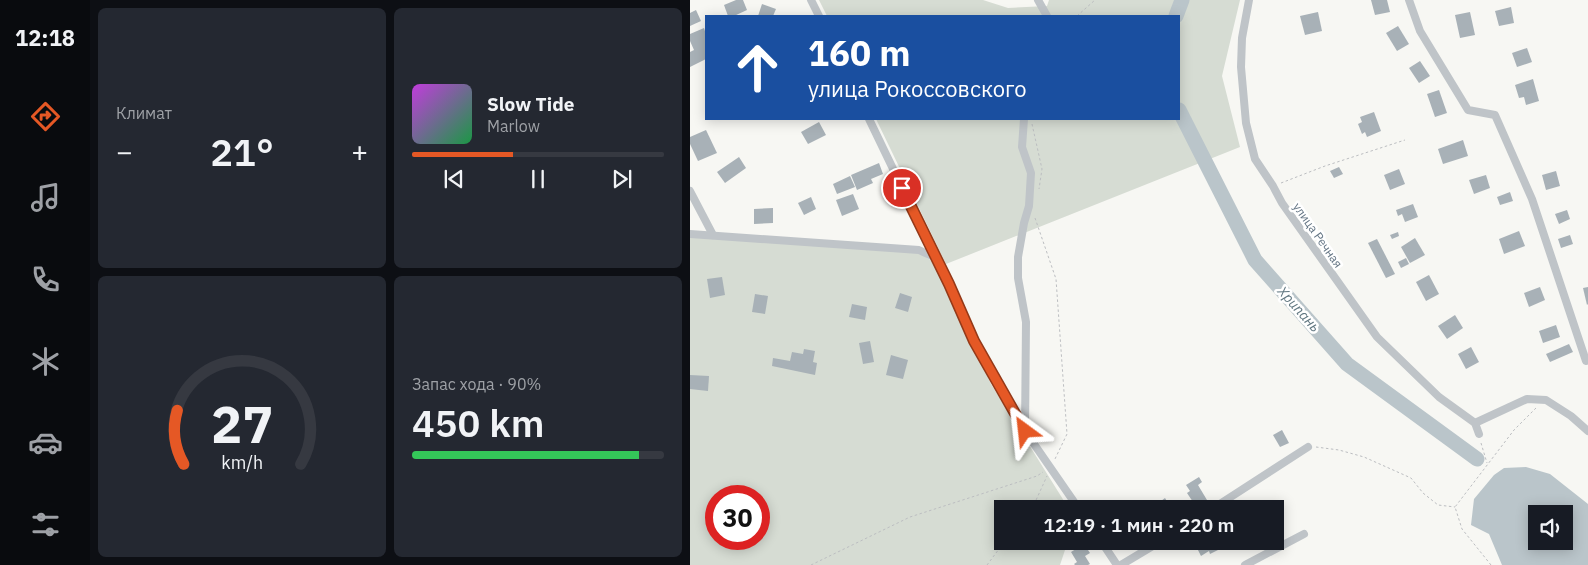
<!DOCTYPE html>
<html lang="ru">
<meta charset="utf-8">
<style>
:root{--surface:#171b24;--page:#242831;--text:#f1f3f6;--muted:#9ea1a6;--line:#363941;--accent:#e55825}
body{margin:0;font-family:"IBM Plex Sans",sans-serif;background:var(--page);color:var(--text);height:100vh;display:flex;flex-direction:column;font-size:19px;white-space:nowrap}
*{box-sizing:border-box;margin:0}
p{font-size:16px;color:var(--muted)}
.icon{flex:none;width:28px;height:28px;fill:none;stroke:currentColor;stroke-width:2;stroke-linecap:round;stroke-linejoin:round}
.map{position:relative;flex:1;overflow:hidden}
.side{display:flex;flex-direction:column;gap:8px;padding:8px;background:#0d0f14;width:600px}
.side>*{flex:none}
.guide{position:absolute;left:15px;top:15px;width:475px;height:105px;border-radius:0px;box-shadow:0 2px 12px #0003;background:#1a4fa0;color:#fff;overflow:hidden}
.buttons{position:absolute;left:838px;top:505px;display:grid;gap:10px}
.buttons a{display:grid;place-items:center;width:45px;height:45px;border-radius:0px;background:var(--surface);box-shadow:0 2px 12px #0003;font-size:25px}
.speed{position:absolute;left:15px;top:485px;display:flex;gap:10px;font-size:25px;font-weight:700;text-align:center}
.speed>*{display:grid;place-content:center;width:65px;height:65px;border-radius:50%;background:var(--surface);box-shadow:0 2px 12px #0003;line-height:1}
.speed .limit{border:8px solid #d22;background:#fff;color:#111}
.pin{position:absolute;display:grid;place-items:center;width:42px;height:42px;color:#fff;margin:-21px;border:2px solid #fff;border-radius:50%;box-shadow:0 1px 5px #0007}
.me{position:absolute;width:55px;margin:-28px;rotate:330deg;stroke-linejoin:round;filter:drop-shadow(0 0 4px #0008)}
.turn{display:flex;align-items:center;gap:18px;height:105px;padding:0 20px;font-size:22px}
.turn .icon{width:65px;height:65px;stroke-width:2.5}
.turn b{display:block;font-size:35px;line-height:42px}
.big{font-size:38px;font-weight:600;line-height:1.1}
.side .widget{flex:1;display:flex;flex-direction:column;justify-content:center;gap:8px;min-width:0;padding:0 18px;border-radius:8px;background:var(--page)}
.side .dial{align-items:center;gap:0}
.dial svg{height:130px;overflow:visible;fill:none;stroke:var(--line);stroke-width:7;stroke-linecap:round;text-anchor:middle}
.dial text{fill:var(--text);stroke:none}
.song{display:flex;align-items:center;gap:15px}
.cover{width:60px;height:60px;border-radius:8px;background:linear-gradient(135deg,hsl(290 70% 55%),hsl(140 70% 35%))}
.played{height:5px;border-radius:2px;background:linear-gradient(90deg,var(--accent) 40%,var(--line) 40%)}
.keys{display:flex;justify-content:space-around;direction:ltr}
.heat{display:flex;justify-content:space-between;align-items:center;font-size:28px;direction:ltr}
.charge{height:8px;border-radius:4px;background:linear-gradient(90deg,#34c759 90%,var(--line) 0)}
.side .tiles{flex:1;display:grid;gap:8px;grid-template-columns:repeat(2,1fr)}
.trip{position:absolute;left:304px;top:500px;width:290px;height:50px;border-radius:0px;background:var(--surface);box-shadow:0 2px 12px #0003;font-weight:600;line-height:50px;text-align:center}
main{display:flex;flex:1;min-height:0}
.tabs{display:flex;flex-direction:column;width:90px;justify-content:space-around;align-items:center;background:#090b0e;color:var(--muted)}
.tabs .icon{width:35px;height:35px}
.tabs .on{color:var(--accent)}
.tabs b{font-size:22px;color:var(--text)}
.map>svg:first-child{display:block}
</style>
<main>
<nav class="tabs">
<b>12:18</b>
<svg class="icon on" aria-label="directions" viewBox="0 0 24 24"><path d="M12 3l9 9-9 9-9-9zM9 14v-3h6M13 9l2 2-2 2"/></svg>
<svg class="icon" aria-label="music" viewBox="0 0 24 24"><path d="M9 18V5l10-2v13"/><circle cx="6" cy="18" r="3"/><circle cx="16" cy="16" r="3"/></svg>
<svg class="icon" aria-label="phone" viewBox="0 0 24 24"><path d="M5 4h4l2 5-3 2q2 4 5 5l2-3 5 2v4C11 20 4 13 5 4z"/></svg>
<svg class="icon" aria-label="climate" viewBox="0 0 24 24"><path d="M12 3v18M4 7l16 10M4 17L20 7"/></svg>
<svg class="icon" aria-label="car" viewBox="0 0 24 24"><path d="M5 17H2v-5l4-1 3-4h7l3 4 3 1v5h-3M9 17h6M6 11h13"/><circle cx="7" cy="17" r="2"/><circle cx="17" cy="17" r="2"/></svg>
<svg class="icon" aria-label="filters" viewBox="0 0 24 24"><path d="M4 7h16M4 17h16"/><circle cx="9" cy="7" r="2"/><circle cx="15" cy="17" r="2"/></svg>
</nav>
<section class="side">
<div class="tiles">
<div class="widget"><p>Климат</p>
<div class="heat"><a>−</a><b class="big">21°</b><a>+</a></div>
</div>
<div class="widget">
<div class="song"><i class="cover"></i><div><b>Slow Tide</b><p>Marlow</p></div></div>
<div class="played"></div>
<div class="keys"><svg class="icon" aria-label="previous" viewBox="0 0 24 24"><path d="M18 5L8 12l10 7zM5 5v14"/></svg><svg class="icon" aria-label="pause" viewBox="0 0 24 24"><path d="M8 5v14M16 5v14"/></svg><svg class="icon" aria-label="next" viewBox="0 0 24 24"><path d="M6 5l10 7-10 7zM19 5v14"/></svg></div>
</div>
<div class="widget dial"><svg viewBox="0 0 100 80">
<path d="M14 69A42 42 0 1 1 86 69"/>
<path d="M14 69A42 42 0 0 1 10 36" stroke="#e55825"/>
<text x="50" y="56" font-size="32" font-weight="700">27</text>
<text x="50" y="72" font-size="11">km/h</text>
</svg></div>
<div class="widget"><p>Запас хода · 90%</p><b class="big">450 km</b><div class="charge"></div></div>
</div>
</section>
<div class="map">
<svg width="898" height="565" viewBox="0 0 898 565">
<rect width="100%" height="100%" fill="#f7f7f3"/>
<g fill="#d6dcd3" fill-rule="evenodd">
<path d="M129 0H293L318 8 357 6 359 0H550L532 76 550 147 256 264 186 119H489V16H137Z"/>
<path d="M0 237 229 253 245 263 301 384 379 509H312V541H378L370 565H0ZM26 496H69V539H26Z"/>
</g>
<path fill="#bac5ca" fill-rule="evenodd" d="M836 467 860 474 898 504V565H812L799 534 781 525 784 499 804 475 814 468ZM846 514H874V541H846Z"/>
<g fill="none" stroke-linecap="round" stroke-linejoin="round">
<g stroke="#bac5ca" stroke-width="15">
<path d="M486 16 492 0"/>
<path d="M489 110 565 260 657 364 787 459"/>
</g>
</g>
<g fill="#a8b1b7">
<path d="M46 0H53L57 10 44 16H38L34 5Z"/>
<path d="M681 0H697L700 12 685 15Z"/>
<path d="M72 4 86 9 83 16H68Z"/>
<path d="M821 7 824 23 809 26 805 11Z"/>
<path d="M6 10 11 21 0 26V13Z"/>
<path d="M628 12 632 31 615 35 610 16Z"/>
<path d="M780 12 785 35 770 38 765 15Z"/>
<path d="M708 26 719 44 707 51 696 33Z"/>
<path d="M14 28 16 34V59L0 67V52L4 50 0 41V34Z"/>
<path d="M837 48 842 62 827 67 822 53Z"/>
<path d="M730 61 740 76 729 83 719 68Z"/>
<path d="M843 79 849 101 836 105 834 97 829 98 825 85Z"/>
<path d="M749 90 757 113 745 117 737 94Z"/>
<path d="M684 112 691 131 677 137 675 132 672 134 668 124 672 122 670 117Z"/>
<path d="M129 122 136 135 118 144 111 132Z"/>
<path d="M16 130 27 153 8 161 0 144V137Z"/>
<path d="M773 140 778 156 753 164 748 149Z"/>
<path d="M49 157 56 168 35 183 27 172Z"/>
<path d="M189 163 193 174 181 179 183 183 167 190 161 175Z"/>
<path d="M649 167 653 174 644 178 640 171Z"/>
<path d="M709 169 715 184 700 190 694 175Z"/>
<path d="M866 171 870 186 856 190 852 175Z"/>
<path d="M796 175 800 188 784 194 779 180Z"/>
<path d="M160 176 165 187 147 194 143 184Z"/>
<path d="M820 192 823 201 810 205 807 197Z"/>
<path d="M163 194 169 209 152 216 146 200Z"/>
<path d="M121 197 126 209 114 215 108 203Z"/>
<path d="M723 204 728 217 715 222 712 214 708 216 706 210Z"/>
<path d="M83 208V223L64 224V209Z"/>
<path d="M877 210 880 219 869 224 865 214Z"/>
<path d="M829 231 835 246 814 254 809 239Z"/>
<path d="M708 232 709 236 702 239 700 235Z"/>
<path d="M880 235 883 244 871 248 868 239Z"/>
<path d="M725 238 735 255 720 263 711 247Z"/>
<path d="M687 239 705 274 696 278 678 243Z"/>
<path d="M716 258 719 264 711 268 708 262Z"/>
<path d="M739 275 749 294 736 301 726 282Z"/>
<path d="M32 277 35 295 20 298 17 279Z"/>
<path d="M850 287 855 300 839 307 834 293Z"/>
<path d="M898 287V304L897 305 893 288Z"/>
<path d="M210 293 222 297 218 312 205 308Z"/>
<path d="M65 294 78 296 75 314 62 312Z"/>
<path d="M162 304 177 307 175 320 159 317Z"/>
<path d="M765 315 773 328 757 339 748 326Z"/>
<path d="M866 325 870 337 853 343 849 331Z"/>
<path d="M180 341 184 362 173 364 169 343Z"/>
<path d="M879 344 883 352 860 362 856 354Z"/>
<path d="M781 347 789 362 776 369 768 354Z"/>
<path d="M114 349 125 351 123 362 127 363 125 375 82 366 83 358 100 361 102 352 113 354Z"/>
<path d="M201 355 218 360 213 379 196 375Z"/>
<path d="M0 375 19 376 18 391 0 389Z"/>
<path d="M592 430 599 443 590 447 583 435Z"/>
<path d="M509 477 512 482 508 485 517 500 510 504 508 502 505 505 497 493 500 491 496 485Z"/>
<path d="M475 498 481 508 488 504 491 509H470L467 504Z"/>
<path d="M438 500 444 509H424Z"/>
<path d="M439 541H459L446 550Z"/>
<path d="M514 541H520L521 543 523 542 528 550 520 554 519 551 511 556 506 546Z"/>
<path d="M394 544 400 553 395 556 400 564 398 565H385L384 564 387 562 381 552Z"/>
</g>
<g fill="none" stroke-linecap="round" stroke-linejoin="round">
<g stroke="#bcbec1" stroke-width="1" stroke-dasharray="2.5 2.5" stroke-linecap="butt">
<path d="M387 16 405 0"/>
<path d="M342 124 352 169 349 189"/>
<path d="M591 183 635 166 715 140"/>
<path d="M345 218 366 279 377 434 365 459"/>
<path d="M791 443 797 463"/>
<path d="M626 447 649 450 674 457 721 478 733 493 748 505 765 507"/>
<path d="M342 509 357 476"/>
<path d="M121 565 220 517 347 476 353 472"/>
<path d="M297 565 315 541"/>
<path d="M801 565 772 529 765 507 824 430 846 408"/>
</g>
<g stroke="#bfc4c8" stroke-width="8">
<path d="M121 0 129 16"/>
<path d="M348 0 357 16"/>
<path d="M559 0 552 38 551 67 556 123 565 159 583 186 592 203 687 337 749 397 785 423 789 434"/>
<path d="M719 0 730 31 778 110 805 115 842 199 896 361"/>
<path d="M179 119 246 258"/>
<path d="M334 119 332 147 341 173 339 206 334 223 328 257V278L336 322 335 431"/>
<path d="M0 191 23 235"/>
<path d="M0 234 229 250 246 258 259 284 284 341 335 431 389 509"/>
<path d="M785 423 837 399 856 400 881 416 898 431"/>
<path d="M522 509 618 447"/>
<path d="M411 541 427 565"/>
<path d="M431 565 471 541"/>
<path d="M555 565 614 534"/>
</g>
</g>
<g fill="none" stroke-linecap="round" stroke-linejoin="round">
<defs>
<path id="route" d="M212 188 259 284 284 341 335 431"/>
</defs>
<use href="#route" stroke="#953918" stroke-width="12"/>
<use href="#route" stroke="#e55825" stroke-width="9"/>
</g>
<g text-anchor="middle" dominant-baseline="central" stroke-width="5" stroke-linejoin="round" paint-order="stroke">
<g font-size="12" fill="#657685" stroke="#fff">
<text transform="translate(628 235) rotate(55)">улица Речная</text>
</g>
<g font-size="14" font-style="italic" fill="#617781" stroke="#fff">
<text transform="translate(609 309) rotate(48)">Хрипань</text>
</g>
</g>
</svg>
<div class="buttons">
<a><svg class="icon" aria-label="sound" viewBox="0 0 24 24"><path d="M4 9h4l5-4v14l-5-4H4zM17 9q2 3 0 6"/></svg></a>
</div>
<div class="speed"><div class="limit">30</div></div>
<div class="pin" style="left:212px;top:188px;background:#d93025"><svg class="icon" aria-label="arrive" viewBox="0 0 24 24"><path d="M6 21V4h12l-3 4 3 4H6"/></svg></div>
<svg class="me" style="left:335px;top:431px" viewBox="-20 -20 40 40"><path d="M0-17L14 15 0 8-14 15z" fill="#e55825" stroke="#fff" stroke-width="4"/></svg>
<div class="trip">12:19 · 1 мин · 220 m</div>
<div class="guide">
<div class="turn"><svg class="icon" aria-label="ahead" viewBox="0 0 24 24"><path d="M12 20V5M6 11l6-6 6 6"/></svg><div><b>160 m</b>улица Рокоссовского</div></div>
</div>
</div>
</main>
